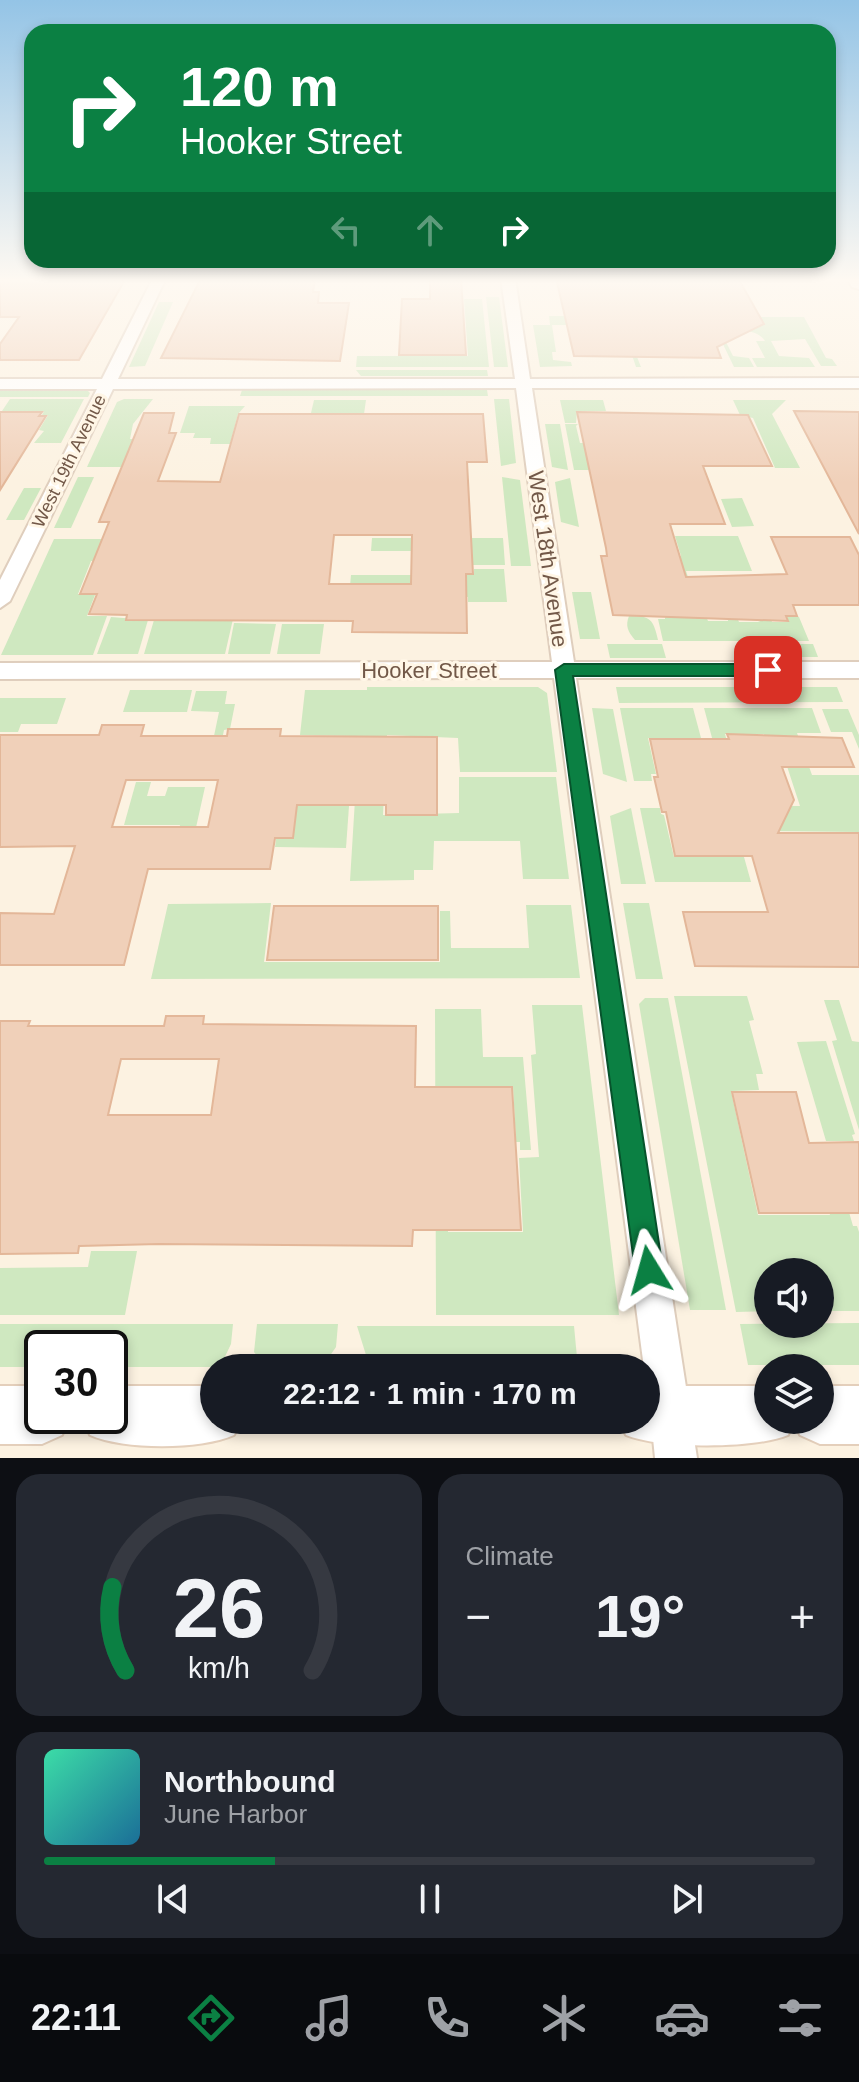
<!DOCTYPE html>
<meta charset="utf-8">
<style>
:root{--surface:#171b24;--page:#242831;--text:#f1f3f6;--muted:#9ea1a6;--line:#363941;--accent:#0b8043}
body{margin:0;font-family:Arial,sans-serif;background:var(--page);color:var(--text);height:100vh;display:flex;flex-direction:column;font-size:30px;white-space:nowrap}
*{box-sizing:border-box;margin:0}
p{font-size:26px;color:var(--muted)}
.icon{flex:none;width:44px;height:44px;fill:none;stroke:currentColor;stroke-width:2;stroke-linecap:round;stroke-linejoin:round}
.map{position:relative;height:1458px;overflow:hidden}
.sheet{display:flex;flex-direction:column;gap:16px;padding:16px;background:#0d0f14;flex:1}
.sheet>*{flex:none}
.banner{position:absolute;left:24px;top:24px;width:812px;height:244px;border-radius:24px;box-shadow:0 4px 12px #0003;background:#0b8043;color:#fff;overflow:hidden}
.buttons{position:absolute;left:754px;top:1258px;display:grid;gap:16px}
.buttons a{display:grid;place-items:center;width:80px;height:80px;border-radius:50%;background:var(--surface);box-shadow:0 4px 12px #0003;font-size:40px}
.speed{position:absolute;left:24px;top:1330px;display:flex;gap:16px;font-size:40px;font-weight:700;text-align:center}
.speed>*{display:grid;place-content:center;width:104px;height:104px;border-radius:50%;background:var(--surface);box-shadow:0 4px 12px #0003;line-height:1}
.speed .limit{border:4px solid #111;border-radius:12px;background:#fff;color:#111}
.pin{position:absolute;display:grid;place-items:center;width:68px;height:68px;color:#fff;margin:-34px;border-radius:16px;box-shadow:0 4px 12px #0006}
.me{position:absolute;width:88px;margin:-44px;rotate:352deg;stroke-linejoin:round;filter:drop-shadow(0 0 6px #0008)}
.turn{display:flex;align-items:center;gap:28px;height:168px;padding:0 24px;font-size:36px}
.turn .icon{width:104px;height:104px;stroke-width:2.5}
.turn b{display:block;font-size:56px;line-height:68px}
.lanes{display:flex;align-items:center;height:76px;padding:0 24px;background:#0003;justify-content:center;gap:40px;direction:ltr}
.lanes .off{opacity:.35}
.big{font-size:60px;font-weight:700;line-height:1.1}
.sheet .card{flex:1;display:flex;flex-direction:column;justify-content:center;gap:12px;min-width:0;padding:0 28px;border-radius:24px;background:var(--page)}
.sheet .dial{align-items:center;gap:0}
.dial svg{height:208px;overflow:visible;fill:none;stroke:var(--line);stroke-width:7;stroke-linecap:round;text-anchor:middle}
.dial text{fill:var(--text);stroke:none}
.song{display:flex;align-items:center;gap:24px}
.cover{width:96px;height:96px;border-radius:12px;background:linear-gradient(135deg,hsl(160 70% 55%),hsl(200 70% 35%))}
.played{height:8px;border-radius:4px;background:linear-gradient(90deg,var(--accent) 30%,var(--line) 30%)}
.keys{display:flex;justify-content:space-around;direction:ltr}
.heat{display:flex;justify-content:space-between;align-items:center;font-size:44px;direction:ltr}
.sheet .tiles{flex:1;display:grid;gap:16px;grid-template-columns:1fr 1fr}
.card:last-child{grid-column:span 2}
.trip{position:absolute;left:200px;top:1354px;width:460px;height:80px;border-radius:40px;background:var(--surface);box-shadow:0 4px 12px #0003;font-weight:700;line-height:80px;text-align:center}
.tabs{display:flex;height:128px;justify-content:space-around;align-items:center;background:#090b0e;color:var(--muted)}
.tabs .icon{width:56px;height:56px}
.tabs .active{color:var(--accent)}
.tabs b{font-size:36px;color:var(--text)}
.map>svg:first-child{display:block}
</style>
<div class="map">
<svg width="859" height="1458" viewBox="0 0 859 1458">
<rect width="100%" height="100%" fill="#fcf2e1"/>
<g fill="#cfe8c0">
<path d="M486 297H499L508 367H494Z"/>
<path d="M464 299H482L489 367H356L357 356H468Z"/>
<path d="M159 302H173L145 366 129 367Z"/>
<path d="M707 311 713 317H804L826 358 832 359 837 366H821L805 339 771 341 779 356 809 358 815 367H757L752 358H765L756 341H765C756 327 738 332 721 332L733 356 749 358 754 367H734Z"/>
<path d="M549 316H660L637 357 641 367H636L631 352 570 325H552L556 352H552L553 360 571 362 572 366 540 367 533 325H550Z"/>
<path d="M356 370H487L488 376H361Z"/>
<path d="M0 390H87L90 393 88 397H0Z"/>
<path d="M242 390H487L488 396H240Z"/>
<path d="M10 399H84L61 443H34L44 431 39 430 48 415H42L44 411 0 414Z"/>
<path d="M124 399H153L133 424 130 439H135L150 467H87L117 402Z"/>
<path d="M494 399H509L516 463 501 466Z"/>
<path d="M314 400H366L364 414 314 418 315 413H311Z"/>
<path d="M560 400H603L606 411H577L576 423H565Z"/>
<path d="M733 400H786L772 414 800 468H775L753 418 740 415Z"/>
<path d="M189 406H245L238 414 230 444H210L211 438H193L195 433H180Z"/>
<path d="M545 424H560L568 470 552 467Z"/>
<path d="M565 424H578L576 426 580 443H618L625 470H574Z"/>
<path d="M78 477H94L71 528H54Z"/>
<path d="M502 477 520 480 531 566H511Z"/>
<path d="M570 478 579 527 561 522 555 482Z"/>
<path d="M24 488H41L24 520H6Z"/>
<path d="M742 498 754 526 732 527 721 499Z"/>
<path d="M675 536H738L752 571H686L692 589 642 557 681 556Z"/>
<path d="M372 538H503L505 565H473L472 551H371Z"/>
<path d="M54 539H139L104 561H91L78 594 95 595 87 616H107L93 655H1Z"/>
<path d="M474 569H504L507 602H468V597H349L351 575H474Z"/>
<path d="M572 592H591L600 639H580Z"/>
<path d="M181 595 233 619 225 654H144L154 620H174Z"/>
<path d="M629 616C651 616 653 619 658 640H635C628 632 625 626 629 616Z"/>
<path d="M665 616H706L708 621H728V618L737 617 739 622H758L770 617 772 622H789L787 617H799L809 641H663L658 619H665Z"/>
<path d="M111 617 148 620 138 654H97Z"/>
<path d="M234 623 276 624 270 654H228Z"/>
<path d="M282 624H324L320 654H277Z"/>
<path d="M607 644H662L666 658H610Z"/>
<path d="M756 644H813L818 657H762Z"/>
<path d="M367 687H538L547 693 557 772H460L458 738 387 735 383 815 459 813V777H556L569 879H523L520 841H434L433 870H414V880L350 881 357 767 351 736 300 735 305 690H367Z"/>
<path d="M616 687H837L843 702 619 703Z"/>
<path d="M130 690H192L187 712H123Z"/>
<path d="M196 691H227L225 704H235L230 729 224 730 214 779H205L219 712 191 711Z"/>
<path d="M0 698H66L57 724H21L18 732H0Z"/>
<path d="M592 708 613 709 627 782 603 774Z"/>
<path d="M620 708H693L701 738H648L656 774H651L652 781H634Z"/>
<path d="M704 708H812L821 733H797L812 775H859V832L772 831 764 806H800L782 751H770L764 734H725L729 749H715Z"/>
<path d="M822 709H848L859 735V749L852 732H831Z"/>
<path d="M136 782H151L147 796H165L168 787H205L187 868H170L180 825H124Z"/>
<path d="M281 805 349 806 346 848 275 847Z"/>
<path d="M631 808 646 884H621L610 816Z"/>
<path d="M640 808H660L661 814 664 815 674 857H744L751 882H655Z"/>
<path d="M271 903 264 962H440V911H450L451 948H529L526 905H571L580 978 151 979 168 904Z"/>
<path d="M623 903H649L663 979H636Z"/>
<path d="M674 996H747L754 1020 749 1021 763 1074H756L759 1090 731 1091 758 1215H830L821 1180 834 1160 853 1226H857L859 1232V1311H820V1272H768V1311L736 1312Z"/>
<path d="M645 998H668L726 1310H690L639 1004Z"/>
<path d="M824 1000H839L852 1041 859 1042V1130L832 1041 837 1040Z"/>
<path d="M532 1005H582L619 1315H436L435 1009H481L483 1057H523L531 1150H520V1142H516L513 1086H446L448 1232H523L519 1158 539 1157 531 1055 536 1054Z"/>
<path d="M826 1041 855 1134 852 1135 854 1141H826L797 1042Z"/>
<path d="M91 1251H137L125 1315H0V1268L88 1267Z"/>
<path d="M859 1323V1365H748L740 1324Z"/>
<path d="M0 1324H233L231 1344 220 1367H110V1348H42V1367H0Z"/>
<path d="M257 1324H338L336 1347 322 1367H266L254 1352Z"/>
<path d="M357 1326H574L578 1368H370Z"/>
</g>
<g fill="#f0d0b9" stroke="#e3b799" stroke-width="2" fill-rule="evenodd">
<path d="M0 278H126L79 360H0V344L19 317H0Z"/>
<path d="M201 278H315L313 292H319L318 303H349L340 361 161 358Z"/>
<path d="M430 278H461L466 355H399L402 299H430Z"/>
<path d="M556 278H738L764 324 717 347 721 358 574 356Z"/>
<path d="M794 411 859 412V534Z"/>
<path d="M0 412H42L39 416H46L0 490Z"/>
<path d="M577 412 748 415 772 466H703L725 524H670L686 577 787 574 771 537H850L859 555V605H793L797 616H786L788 621 613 615 601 556H607L606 548Z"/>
<path d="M144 413H174L169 433H176L158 481 220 482 239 414H483L487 462H467L473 574H466L467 633 352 632 353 621 126 620 127 615 89 614 97 594H80L109 522H99ZM334 535H412L411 584H329Z"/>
<path d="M102 725H144L141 736H227L228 729H281L280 736 437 737V815H386V805H297L293 838H275L270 869H148L124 965H0V913L54 914 75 846 0 847V735H99ZM126 780H218L208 827H112Z"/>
<path d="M727 734 842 738 854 767H782L794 800 778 833H859V967L695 966 683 912H768L752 856H675L666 812H662L654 777H658L650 739H729Z"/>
<path d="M274 906H438V960H267Z"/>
<path d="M166 1016H204L203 1024 416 1026 415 1087H512L521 1230H413L412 1246 159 1244 79 1246 78 1253 0 1254V1021H30L28 1026H164ZM121 1059H219L211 1115H108Z"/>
<path d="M732 1092H796L809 1143 859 1142V1213H759Z"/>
</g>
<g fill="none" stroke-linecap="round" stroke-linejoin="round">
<defs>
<path id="street" d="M153 278H166L118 379H515L501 278H515L530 379 859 378V388H532L574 662H859V678H576L697 1458H655L646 1368H644L554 678 0 679V663L552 662 516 388 113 389 10 601 0 608V580L97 389H0V379H102Z"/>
<g id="secondary">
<path d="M847 278H859V289L852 287Z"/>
<path d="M0 1386H42V1416H70L62 1435 42 1444H0Z"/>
<path d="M110 1386H214V1420H241L234 1435C200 1450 124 1450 90 1435L82 1416H110Z"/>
<path d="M646 1386H768V1420H820V1386H859V1444H820L800 1435 794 1421 788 1435C755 1449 659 1449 626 1435L619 1420H646Z"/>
</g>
</defs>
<use href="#street" stroke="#dfcebd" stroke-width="4"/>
<use href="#secondary" stroke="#e4cfbb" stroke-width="4"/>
<use href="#street" fill="#fff" fill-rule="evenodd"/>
<use href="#secondary" fill="#fff" fill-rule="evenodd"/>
</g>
<linearGradient id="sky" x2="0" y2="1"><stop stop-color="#94c4e6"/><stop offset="0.58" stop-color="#fef9f2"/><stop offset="1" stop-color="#fef9f2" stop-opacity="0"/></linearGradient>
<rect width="859" height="483" fill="url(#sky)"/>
<path fill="#0b8043" stroke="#07532c" stroke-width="2" d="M564 664H768L776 670 768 676H573L663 1270 659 1280 649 1284 639 1280 635 1270 555 670Z"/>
<g text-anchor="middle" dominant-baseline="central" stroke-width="6" stroke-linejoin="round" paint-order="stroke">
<g font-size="18" fill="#725848" stroke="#fff6e6">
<text transform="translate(69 461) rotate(-64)">West 19th Avenue</text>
</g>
<g font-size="22" fill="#725848" stroke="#fff6e6">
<text transform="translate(548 559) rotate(82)">West 18th Avenue</text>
<text x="429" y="670">Hooker Street</text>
</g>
</g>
</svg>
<div class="buttons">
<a><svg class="icon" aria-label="sound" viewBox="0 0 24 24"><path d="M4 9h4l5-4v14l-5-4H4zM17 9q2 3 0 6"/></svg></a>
<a><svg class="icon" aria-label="layers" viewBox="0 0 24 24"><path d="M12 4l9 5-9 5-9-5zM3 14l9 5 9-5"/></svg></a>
</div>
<div class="speed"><div class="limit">30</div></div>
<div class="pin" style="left:768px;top:670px;background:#d93025"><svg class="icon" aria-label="arrive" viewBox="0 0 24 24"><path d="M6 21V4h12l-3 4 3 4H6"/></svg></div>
<svg class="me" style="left:649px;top:1270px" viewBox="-20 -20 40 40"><path d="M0-17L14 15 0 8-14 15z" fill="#0b8043" stroke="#fff" stroke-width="4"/></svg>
<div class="trip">22:12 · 1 min · 170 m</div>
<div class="banner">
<div class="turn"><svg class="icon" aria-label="right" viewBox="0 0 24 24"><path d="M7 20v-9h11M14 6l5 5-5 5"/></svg><div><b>120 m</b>Hooker Street</div></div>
<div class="lanes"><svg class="icon off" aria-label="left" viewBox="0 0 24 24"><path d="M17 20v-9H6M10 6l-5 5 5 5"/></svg><svg class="icon off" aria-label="ahead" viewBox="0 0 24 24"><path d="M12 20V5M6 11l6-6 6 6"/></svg><svg class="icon" aria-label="right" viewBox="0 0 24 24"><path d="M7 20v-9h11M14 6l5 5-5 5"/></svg></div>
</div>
</div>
<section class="sheet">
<div class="tiles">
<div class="card dial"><svg viewBox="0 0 100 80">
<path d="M14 69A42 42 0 1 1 86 69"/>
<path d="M14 69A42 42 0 0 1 9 37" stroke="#0b8043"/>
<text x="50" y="56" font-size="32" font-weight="700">26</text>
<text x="50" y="72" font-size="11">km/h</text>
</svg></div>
<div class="card"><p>Climate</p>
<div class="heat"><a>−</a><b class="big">19°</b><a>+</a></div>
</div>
<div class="card">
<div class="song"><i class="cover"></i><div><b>Northbound</b><p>June Harbor</p></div></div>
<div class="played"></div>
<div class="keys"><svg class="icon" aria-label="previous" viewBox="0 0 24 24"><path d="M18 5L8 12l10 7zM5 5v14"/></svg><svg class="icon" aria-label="pause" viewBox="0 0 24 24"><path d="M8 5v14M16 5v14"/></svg><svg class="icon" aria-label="next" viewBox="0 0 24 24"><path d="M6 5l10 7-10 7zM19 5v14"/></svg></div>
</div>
</div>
</section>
<nav class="tabs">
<b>22:11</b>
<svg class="icon active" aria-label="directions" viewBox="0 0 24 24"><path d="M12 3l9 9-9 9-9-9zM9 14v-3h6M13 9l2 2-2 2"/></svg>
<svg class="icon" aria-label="music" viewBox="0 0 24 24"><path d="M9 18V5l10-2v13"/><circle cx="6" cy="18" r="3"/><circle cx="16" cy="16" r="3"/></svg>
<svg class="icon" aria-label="phone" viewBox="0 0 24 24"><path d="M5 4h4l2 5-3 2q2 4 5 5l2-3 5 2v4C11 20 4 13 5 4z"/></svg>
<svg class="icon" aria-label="climate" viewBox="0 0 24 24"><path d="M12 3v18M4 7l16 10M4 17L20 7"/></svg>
<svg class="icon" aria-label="car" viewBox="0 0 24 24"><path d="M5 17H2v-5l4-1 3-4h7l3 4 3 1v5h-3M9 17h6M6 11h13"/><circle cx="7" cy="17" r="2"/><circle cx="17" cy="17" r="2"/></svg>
<svg class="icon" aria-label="filters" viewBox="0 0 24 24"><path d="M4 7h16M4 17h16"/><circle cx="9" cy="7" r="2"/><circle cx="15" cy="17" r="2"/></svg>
</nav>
